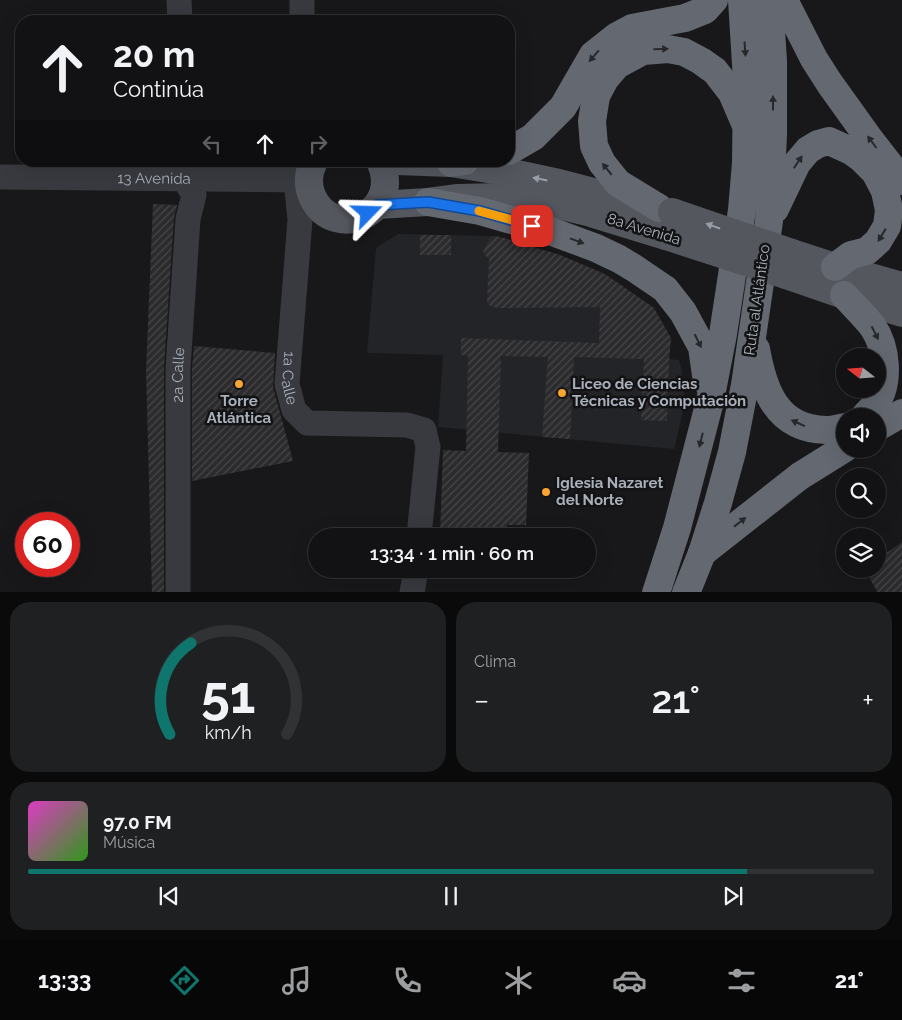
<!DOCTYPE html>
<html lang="es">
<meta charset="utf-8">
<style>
:root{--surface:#121214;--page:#1f2022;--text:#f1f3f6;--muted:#9c9ea0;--line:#313234;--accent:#0f766e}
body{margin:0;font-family:Raleway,sans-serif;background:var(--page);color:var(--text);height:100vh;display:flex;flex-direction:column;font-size:19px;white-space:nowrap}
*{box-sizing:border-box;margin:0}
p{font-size:16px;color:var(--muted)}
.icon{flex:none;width:28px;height:28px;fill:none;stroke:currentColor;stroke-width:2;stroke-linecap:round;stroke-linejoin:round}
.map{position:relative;height:592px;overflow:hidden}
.sheet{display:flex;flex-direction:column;gap:10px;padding:10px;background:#0a0a0b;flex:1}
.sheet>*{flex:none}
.guide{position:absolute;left:15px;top:15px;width:500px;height:152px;border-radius:20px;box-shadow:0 5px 20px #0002,0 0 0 1px var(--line);background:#121214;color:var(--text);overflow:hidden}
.needle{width:32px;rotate:287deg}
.buttons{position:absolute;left:836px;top:348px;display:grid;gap:10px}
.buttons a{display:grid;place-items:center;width:50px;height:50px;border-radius:50%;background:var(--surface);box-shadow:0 5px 20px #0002,0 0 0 1px var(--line);font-size:25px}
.speed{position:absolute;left:15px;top:512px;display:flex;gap:10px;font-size:25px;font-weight:700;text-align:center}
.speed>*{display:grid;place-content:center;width:65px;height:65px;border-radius:50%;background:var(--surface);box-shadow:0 5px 20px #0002,0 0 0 1px var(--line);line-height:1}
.speed .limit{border:8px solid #d22;background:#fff;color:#111}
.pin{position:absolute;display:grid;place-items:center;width:42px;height:42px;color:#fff;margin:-21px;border-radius:10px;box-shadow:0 2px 8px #0006}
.me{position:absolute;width:55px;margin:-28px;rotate:68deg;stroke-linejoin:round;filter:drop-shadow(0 0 4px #0008)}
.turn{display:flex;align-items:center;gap:18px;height:105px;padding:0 15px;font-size:22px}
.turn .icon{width:65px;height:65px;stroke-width:2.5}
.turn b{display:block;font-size:35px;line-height:42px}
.lanes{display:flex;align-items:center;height:48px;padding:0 15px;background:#0003;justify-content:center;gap:25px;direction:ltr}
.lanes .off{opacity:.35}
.big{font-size:38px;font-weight:600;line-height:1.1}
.sheet .widget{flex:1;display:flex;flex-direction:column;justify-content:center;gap:8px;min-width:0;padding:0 18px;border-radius:20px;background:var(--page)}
.sheet .dial{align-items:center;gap:0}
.dial svg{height:130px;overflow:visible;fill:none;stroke:var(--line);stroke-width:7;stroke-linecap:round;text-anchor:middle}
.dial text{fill:var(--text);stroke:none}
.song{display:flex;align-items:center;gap:15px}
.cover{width:60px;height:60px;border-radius:8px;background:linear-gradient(135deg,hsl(310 70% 55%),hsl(110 70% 35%))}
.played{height:5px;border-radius:2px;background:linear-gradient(90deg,var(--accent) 85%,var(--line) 85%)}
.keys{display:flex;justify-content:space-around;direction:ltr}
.heat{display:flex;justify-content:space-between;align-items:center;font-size:28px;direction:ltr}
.sheet .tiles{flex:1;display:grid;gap:10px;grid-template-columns:1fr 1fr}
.widget:last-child{grid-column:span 2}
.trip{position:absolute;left:308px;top:528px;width:288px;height:50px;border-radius:25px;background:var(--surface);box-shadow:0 5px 20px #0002,0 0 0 1px var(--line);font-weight:600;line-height:50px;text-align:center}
.tab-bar{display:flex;height:80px;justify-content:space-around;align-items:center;background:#070708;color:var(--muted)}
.tab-bar .icon{width:35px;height:35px}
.tab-bar .selected{color:var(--accent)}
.tab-bar b{font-size:22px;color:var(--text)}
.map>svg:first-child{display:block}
</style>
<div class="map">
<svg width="902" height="593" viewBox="0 0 902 593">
<defs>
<pattern id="building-hatch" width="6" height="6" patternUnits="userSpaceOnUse" patternTransform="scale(1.25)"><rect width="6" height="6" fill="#2b2b2e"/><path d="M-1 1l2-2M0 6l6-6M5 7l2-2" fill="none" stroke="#47474a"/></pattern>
</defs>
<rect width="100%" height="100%" fill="#18181a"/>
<path fill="#232427" d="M398 234 495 236 504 238 560 255 605 274 654 308 671 338 669 359 679 360 682 371 685 403 674 449 438 427 443 355 367 353 376 248Z"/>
<g fill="url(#building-hatch)">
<path d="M153 204 177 205 174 218 164 367V593H152L146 371Z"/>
<rect x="420" y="235" width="31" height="20"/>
<path d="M495 236 504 238 560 255 605 274 654 308 671 338 669 360 667 421 641 420 644 359 574 357 570 439 542 437 548 357 501 356 498 452 529 453 526 525H507V536H440L443 450 466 451 468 355H461V338L599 343 600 307 498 308 492 307 488 304 487 300 489 259 483 253 485 247 490 238Z"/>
<path d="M194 346 275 353 273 387 293 461 192 481V368Z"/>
<path d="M902 542V593H878L870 579 873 569H878V559Z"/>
</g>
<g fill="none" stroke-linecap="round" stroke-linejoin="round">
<g stroke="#383a3f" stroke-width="25">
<path d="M179 0 180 21"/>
<path d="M302 21V0"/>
<path id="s1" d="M296 161V180L300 220 287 384 294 410 307 423 407 425 424 430 428 447 419 536"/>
<path id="s2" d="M0 177 308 180"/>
<path id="s3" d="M178 593V368L188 219 194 195 184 179V161"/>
<path d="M412 593 416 569"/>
</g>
<g stroke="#54575e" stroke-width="28">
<path d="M314 161C308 173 307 186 313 198 334 242 404 213 380 161"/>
<path d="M397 161 451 163 512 173 559 183 651 207"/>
<path d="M377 205 428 202 458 198 502 197 545 202 591 213 666 236"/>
<path d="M792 253 835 267 902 286"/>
<path d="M786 275 844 295 902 313"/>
</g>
<g stroke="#646870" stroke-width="28">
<path d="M784 0 814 59 830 84 868 137 902 181"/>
<path d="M509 151 533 137 563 107 593 55 617 36 632 28 685 18 705 10 714 0"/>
<path d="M451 163 465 161"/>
<path d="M428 202 480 211 550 231 596 248 619 259 634 268 665 289 683 312 702 347 707 382"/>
<path d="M659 208 618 183 602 163 594 146 592 121 596 96 605 79 617 65 643 51 668 49 684 52 701 61 715 71 732 93 744 121"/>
<path d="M775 209 797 163 808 150 818 144 829 141 851 151 862 159 875 172 885 191 889 210 887 226 878 241 867 251 851 255 835 267"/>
<path d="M844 295C853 305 865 316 873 327 887 348 890 383 875 405 872 409 868 412 865 416"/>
<path d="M756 349C763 389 776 429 826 430 832 430 839 428 845 427"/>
<path d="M878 427 902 413"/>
<path d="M702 553 800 476 845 448"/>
<path d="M656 593 677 528 710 401 723 334 742 210 746 163 747 80 742 0"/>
<path d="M686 593 702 553 718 503 732 452 745 385 769 221 773 134V61L769 0"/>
</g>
<g stroke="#54575e" stroke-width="28">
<path d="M672 212 792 253"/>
<path d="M666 236 786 275"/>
</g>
</g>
<defs><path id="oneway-solid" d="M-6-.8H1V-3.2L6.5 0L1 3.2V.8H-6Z" transform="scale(1.25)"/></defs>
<g fill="#27282c">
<use href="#oneway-solid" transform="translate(661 49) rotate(-2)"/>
<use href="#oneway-solid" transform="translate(745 49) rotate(86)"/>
<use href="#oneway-solid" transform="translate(594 56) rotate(131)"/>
<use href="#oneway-solid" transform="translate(773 103) rotate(-90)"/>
<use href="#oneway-solid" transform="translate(872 142) rotate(-127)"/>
<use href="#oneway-solid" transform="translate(798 162) rotate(-56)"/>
<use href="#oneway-solid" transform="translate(607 169) rotate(-129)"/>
<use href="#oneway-solid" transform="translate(882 235) rotate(121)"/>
<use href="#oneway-solid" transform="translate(577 241) rotate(20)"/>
<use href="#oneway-solid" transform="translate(875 333) rotate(63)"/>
<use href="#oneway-solid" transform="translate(698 341) rotate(64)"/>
<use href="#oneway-solid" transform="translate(798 423) rotate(-156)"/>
<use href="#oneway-solid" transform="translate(701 440) rotate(104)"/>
<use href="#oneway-solid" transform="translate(740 522) rotate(-38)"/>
</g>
<g fill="#989ea8">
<use href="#oneway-solid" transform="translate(540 179) rotate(-169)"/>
<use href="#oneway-solid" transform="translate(713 226) rotate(-161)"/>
</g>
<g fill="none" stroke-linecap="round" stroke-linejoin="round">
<defs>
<path id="route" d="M368 213 377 205 428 202 480 211 532 226"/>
</defs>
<use href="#route" stroke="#114b97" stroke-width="12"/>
<use href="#route" stroke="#1a73e8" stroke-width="9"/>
<path stroke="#f59e0b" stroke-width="9" d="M479 211 512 220"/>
</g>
<g fill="#f7a532" stroke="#131315" stroke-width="2">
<circle cx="239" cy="384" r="5"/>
<circle cx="562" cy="393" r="5"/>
<circle cx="546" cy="492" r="5"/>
</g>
<g text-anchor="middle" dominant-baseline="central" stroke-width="5" stroke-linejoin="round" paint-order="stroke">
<g font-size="15" fill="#a9b0ba" stroke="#131315">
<text stroke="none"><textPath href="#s2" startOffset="154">13 Avenida</textPath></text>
<text transform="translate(644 229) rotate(17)">8a Avenida</text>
<text transform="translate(757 300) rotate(-82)">Ruta al Atlántico</text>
<text stroke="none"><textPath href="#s3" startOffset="218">2a Calle</textPath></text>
<text stroke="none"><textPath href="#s1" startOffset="218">1a Calle</textPath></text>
</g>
<g font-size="15" font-weight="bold" fill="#a9b0ba" stroke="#131315" text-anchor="start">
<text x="572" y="384">Liceo de Ciencias<tspan x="572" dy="17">Técnicas y Computación</tspan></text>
<text x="239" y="401" text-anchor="middle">Torre<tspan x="239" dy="17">Atlántica</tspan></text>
<text x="556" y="483">Iglesia Nazaret<tspan x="556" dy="17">del Norte</tspan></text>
</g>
</g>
</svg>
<div class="buttons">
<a><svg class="needle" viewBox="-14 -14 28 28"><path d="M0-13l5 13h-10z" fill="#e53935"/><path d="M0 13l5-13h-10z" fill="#9c9ea0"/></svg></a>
<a><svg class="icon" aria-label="sound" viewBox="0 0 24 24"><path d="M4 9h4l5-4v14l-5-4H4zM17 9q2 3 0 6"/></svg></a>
<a><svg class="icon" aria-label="search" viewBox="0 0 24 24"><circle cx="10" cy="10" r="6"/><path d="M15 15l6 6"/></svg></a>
<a><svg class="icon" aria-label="layers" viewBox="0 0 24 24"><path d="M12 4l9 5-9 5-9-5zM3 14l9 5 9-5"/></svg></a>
</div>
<div class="speed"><div class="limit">60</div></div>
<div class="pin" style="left:532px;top:226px;background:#d93025"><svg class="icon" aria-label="arrive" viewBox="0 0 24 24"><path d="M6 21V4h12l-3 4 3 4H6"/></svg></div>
<svg class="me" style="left:368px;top:213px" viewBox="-20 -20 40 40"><path d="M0-17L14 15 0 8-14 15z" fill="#1a73e8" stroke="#fff" stroke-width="4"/></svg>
<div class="trip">13:34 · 1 min · 60 m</div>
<div class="guide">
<div class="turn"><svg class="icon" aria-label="ahead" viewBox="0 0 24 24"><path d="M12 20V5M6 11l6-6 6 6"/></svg><div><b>20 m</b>Continúa</div></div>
<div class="lanes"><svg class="icon off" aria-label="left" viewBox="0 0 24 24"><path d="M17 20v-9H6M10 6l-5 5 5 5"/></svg><svg class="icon" aria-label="ahead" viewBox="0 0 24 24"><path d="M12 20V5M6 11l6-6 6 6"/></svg><svg class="icon off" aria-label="right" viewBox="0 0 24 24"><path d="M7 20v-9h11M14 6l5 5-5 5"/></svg></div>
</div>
</div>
<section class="sheet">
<div class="tiles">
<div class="widget dial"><svg viewBox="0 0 100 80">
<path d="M14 69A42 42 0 1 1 86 69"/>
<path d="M14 69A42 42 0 0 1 27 13" stroke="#0f766e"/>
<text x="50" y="56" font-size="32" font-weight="700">51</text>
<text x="50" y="72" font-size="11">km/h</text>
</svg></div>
<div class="widget"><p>Clima</p>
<div class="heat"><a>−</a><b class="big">21°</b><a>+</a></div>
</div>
<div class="widget">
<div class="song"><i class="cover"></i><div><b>97.0 FM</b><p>Música</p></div></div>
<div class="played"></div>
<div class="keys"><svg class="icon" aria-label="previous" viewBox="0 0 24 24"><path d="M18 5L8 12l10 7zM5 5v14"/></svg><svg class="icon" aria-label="pause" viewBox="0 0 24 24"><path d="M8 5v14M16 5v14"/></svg><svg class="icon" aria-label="next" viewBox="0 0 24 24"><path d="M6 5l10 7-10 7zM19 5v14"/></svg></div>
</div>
</div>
</section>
<nav class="tab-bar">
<b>13:33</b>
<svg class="icon selected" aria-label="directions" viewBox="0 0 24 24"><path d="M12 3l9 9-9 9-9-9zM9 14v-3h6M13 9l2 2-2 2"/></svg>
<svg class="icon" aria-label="music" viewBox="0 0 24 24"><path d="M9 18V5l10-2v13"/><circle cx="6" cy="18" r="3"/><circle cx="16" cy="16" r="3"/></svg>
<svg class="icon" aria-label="phone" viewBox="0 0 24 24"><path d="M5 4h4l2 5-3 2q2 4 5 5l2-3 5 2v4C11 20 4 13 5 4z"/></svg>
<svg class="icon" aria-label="climate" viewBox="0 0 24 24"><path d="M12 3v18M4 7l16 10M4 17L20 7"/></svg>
<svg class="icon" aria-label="car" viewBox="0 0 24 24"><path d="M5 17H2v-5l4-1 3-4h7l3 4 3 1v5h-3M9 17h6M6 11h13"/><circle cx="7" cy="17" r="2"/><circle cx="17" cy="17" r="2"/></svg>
<svg class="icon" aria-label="filters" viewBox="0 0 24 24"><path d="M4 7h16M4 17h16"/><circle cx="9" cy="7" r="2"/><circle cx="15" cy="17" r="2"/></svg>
<b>21°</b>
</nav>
